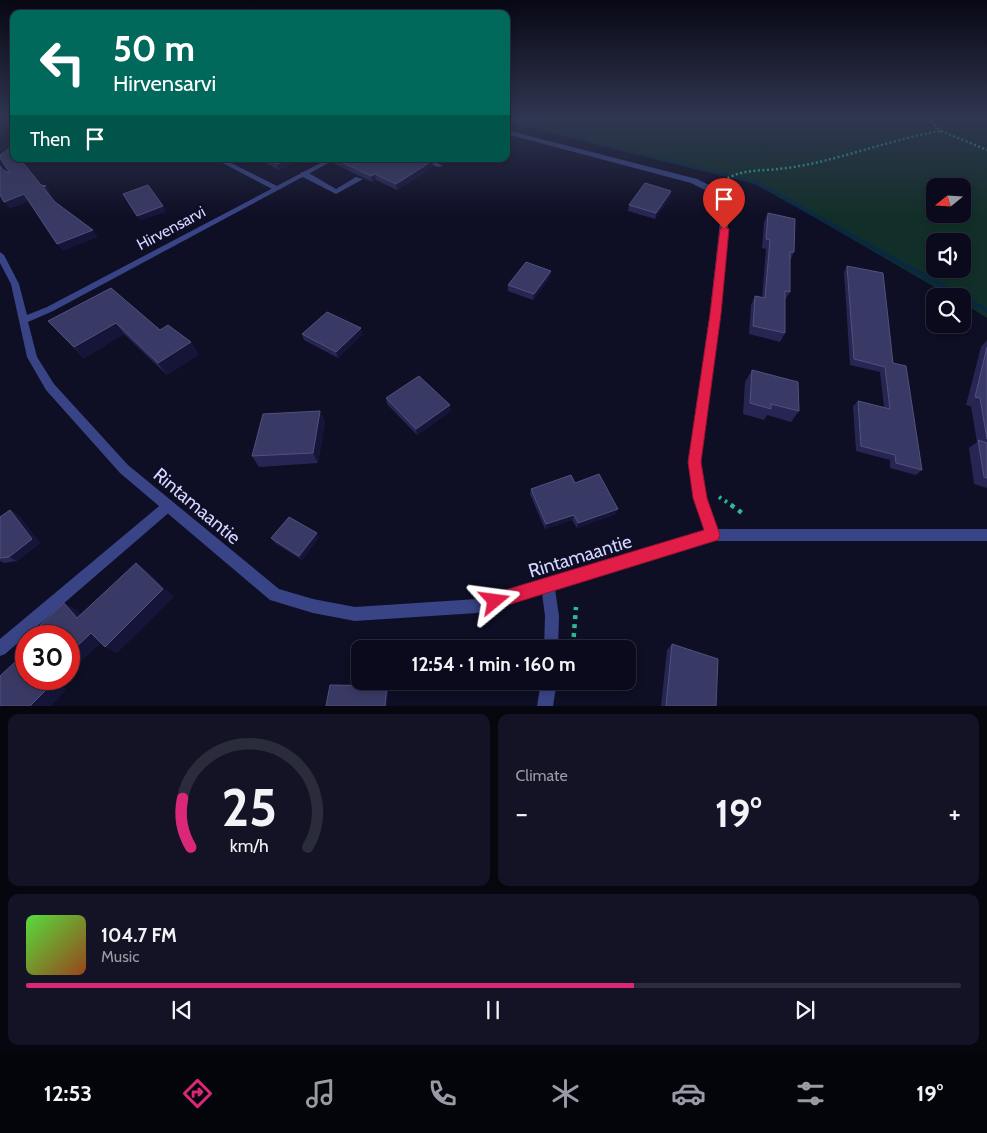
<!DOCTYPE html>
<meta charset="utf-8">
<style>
:root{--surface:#0a0a1c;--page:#131325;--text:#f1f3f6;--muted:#999aa3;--line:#2a2b3b;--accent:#db2777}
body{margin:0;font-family:Cabin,sans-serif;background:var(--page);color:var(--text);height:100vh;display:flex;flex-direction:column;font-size:19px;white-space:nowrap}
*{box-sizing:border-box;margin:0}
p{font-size:16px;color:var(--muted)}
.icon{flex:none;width:28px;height:28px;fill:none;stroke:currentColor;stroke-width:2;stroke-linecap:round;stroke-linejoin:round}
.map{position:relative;height:706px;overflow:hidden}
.panel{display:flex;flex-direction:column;gap:8px;padding:8px;background:#06060f;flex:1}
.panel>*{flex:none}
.top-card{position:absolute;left:10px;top:10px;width:500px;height:152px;border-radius:10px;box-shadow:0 2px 8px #0003,0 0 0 1px var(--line);background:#00695c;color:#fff;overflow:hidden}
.needle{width:32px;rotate:252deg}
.controls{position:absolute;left:926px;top:178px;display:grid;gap:10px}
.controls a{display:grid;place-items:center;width:45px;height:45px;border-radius:10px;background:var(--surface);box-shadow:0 2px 8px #0003,0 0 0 1px var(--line);font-size:25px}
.speed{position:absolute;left:15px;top:625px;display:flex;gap:10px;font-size:25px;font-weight:700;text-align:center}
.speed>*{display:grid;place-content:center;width:65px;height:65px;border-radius:50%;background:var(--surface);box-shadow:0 2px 8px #0003,0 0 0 1px var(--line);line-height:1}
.speed .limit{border:8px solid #d22;background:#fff;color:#111}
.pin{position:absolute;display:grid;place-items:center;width:42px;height:42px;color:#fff;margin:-51px -21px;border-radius:50% 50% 50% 0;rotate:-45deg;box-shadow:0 0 5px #0007}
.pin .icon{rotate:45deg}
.me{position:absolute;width:55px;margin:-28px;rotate:74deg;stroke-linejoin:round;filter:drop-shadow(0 0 4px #0008)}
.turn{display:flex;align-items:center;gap:18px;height:105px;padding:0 20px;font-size:22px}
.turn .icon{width:65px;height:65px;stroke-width:2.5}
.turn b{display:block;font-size:35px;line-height:42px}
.then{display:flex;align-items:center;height:48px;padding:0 20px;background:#0003;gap:10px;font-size:19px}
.big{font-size:38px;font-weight:700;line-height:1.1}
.panel .tile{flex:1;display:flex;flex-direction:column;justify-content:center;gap:8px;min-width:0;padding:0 18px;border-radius:10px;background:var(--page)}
.panel .dial{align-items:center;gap:0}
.dial svg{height:130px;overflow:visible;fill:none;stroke:var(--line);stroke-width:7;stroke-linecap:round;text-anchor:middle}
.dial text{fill:var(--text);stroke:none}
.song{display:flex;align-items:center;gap:15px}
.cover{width:60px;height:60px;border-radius:8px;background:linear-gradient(135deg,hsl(110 70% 55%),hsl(20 70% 35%))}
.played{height:5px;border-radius:2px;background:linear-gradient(90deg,var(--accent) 65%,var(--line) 65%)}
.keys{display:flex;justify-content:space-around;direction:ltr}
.heat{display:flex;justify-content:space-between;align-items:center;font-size:28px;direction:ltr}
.panel .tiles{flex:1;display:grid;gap:8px;grid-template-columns:1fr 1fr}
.tile:last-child{grid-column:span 2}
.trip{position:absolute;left:351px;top:640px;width:285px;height:50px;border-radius:10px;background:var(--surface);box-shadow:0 2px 8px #0003,0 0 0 1px var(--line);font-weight:700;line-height:50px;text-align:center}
.dock{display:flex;height:80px;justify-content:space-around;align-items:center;background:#04040b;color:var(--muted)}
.dock .icon{width:35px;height:35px}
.dock .on{color:var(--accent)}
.dock b{font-size:22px;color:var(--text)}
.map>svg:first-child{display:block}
</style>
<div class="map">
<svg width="987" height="706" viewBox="0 0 987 706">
<rect width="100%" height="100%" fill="#0e0e25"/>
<path fill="#112f28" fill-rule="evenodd" d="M506 118H987V318L963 303 962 296H950L759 185 506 122ZM962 186V214H935V186ZM962 241V269H935V241Z"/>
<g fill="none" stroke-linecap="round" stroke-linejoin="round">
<path fill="#092943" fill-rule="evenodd" d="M506 120 757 181 987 308V313L962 300V296H955L753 183 506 122Z"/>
<g stroke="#2cb995" stroke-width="2.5" stroke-dasharray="2 2.5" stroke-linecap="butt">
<path d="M928 118 941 131 987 150"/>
<path d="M724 181C739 169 761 171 779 169 834 163 886 140 941 131"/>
</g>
<path stroke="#2cb995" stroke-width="4" stroke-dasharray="2.5 4.5" stroke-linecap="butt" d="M719 497 733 506"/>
<g stroke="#2cb995" stroke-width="4.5" stroke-dasharray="4 5" stroke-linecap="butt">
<path d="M731 505 745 515"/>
<path d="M573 646 576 607"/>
</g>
<g fill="#384485" fill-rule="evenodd">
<path d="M215 159H223L281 188 277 190H274Z"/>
<path d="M422 159H430L443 166 437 167Z"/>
<path d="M301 172H307L336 189 356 177 363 179 336 194 301 176Z"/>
<path d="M168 500 172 502 174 506 172 510 5 654 0 656V639L164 502Z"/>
</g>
<g fill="#384485" fill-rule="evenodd">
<path d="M506 130 697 179 717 189 730 204 720 313 700 462 706 499 716 529H987V541H712L555 589 559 616 558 649H544L545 616 542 593 477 613 355 621 313 613 270 600 120 473 46 390 27 357 11 284 0 263V252L4 255 19 284 27 315 47 307 328 159H336L53 311 28 322 37 357 54 384 128 465 279 589 313 599 355 607 477 599 704 531 694 499 688 462 710 313 722 204 711 193 691 183 506 134Z"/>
<path d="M541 681H557L553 706H537Z"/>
</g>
</g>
<g fill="#272653">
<path d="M258 159H300L279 170Z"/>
<path d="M332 159H428L432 161 433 167 397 190 376 180 372 182 333 163Z"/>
<path d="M433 159H446L440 162Z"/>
<path d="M671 191 670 197 655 219 628 211 629 205Z"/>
<path d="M768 213 794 252 790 261V292L785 300V333L780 342 749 334 751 305 755 296 762 298 766 249 762 248 764 222Z"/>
<path d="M847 266 893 363 922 470 916 475 890 468V460L856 451 853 406 858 401 884 407 880 372 850 365 844 272Z"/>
<path d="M550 277 533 300 508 291V285Z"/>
<path d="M111 288 160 330 199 354 167 375 124 334 84 358 59 333 48 321Z"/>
<path d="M302 334H363L338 358 304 340Z"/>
<path d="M987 340V488L974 484 969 448 977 442 971 406 966 405 981 347Z"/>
<path d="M752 370 799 411 791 422 767 415 764 420 743 414 745 382Z"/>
<path d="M386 398 451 411 417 435 387 404Z"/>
<path d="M320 411 325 422 318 463 259 467 252 456Z"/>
<path d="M575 483 616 514 577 528 572 520 545 529 530 494 531 489Z"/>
<path d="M10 510 18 515 40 543 17 561 4 563 0 561V517Z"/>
<path d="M319 537 302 560 275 543 271 538Z"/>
<path d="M672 644 716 706H661L667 650Z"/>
</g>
<g fill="#151539">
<path d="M287 159H300L279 170 277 164Z"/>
<path d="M440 159H446L440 162Z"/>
<path d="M432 161 433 167 397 190 396 184Z"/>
<path d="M375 174 376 180 372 182 371 176Z"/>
<path d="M46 186 51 193 48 194 43 187Z"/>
<path d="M671 191 670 197 655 219 656 213Z"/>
<path d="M24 194 29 201 10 209 4 202Z"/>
<path d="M163 206 166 212 140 221 137 216Z"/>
<path d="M93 230 98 237 63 251 57 244Z"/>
<path d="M551 271 550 277 533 300 534 294Z"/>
<path d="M116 323 124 334 84 358 74 347Z"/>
<path d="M361 328 363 334 338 358 336 352Z"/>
<path d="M191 342 199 354 167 375 158 363Z"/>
<path d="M450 405 451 411 417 435 416 429Z"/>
<path d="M320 411 325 422 318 463 313 453Z"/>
<path d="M618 509 616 514 577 528 578 523Z"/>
<path d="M10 510 18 515 40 543 17 561 9 557Z"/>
<path d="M574 515 572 520 545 529 546 524Z"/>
<path d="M317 533 319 537 302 560 299 556Z"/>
<path d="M136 563 147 571 174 597 117 653 105 647Z"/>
<path d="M64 603 77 610 91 625 77 618Z"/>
<path d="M91 633 104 640 69 673V654Z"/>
<path d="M46 679H63L60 682 66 690 51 706H30Z"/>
<path d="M387 686 389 689 387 706H385Z"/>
</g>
<g fill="#393965" stroke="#51517e">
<path d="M11 147 14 150V159H20L41 185 46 186 43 187 55 202 93 230 57 244 24 194 4 202 0 195V166L3 170 10 173 0 158V155Z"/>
<path d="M267 159H287L277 164Z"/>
<path d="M335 159H428L432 161 396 184 375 174 371 176Z"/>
<path d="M645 183 671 191 656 213 629 205Z"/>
<path d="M148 185 163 206 137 216 123 194Z"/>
<path d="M768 213 795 219 794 252H790V292L785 291V333L753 326 755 296 765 298 770 240 766 239Z"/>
<path d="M526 262 551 271 534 294 508 285Z"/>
<path d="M847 266 883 273 893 363 906 366 922 470 896 463 895 455 861 446 858 401 890 409 885 367 854 359Z"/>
<path d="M111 288 160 330 168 325 191 342 158 363 116 323 74 347 48 321Z"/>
<path d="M327 312 361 328 336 352 302 334Z"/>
<path d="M987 347V439L980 398 975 397Z"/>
<path d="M752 370 798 382 799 411 771 404V409L750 403Z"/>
<path d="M419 376 450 405 416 429 386 398Z"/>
<path d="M320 411 313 453 252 456 263 414Z"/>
<path d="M978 440 987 443V478L984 477Z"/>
<path d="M599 474 618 509 578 523 574 515 546 524 531 489 571 475 575 483Z"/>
<path d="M10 510 32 539 9 557 0 558V517Z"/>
<path d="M289 517 317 533 299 556 271 538Z"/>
<path d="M136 563 163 589 105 647 91 633 69 654V636H43L47 633 40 625 64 603 77 618Z"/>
<path d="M672 644 718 659 716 706H666Z"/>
<path d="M26 652V679H46L51 685 30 706H0V676Z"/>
<path d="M330 685 387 686 385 706H326Z"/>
</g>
<linearGradient id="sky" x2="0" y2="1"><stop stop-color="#080814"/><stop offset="0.54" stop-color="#303651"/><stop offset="1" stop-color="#303651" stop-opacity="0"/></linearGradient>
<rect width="987" height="217" fill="url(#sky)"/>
<path fill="#e11d48" stroke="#92132f" d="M724 226 729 229 721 314 701 462 707 498 720 535 718 540 495 609 489 607 487 601 489 596 495 593 704 530 693 498 688 462 710 314 720 229Z"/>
<g text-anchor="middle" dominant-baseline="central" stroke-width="5" stroke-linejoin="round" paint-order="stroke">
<g font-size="16" fill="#d2d5ff" stroke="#0e0e25">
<text transform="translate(171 228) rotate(-28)">Hirvensarvi</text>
</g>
<g font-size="19" fill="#d2d5ff" stroke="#0e0e25">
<text transform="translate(197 506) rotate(40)">Rintamaantie</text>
<text transform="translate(580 556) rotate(-17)">Rintamaantie</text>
</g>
</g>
</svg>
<div class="controls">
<a><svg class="needle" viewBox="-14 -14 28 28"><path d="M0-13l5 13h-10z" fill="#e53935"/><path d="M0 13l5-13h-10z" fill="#999aa3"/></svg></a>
<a><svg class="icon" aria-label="sound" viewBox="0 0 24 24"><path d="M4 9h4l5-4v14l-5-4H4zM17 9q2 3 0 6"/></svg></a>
<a><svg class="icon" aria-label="search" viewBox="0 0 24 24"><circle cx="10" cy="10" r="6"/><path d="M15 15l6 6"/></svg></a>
</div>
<div class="speed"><div class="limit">30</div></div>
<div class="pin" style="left:724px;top:229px;background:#d93025"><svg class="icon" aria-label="arrive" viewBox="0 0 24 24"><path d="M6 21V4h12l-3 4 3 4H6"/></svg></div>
<svg class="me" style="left:495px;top:601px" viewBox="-20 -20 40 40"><path d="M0-17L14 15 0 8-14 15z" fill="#e11d48" stroke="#fff" stroke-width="4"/></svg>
<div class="trip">12:54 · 1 min · 160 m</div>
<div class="top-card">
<div class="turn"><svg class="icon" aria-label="left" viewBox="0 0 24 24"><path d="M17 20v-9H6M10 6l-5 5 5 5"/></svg><div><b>50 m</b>Hirvensarvi</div></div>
<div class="then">Then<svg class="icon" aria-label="arrive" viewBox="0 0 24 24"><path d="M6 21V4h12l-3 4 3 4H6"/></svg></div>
</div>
</div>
<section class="panel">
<div class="tiles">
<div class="tile dial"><svg viewBox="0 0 100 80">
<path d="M14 69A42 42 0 1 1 86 69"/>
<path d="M14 69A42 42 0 0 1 9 39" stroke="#db2777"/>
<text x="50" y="56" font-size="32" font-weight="700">25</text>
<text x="50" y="72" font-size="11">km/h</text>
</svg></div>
<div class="tile"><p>Climate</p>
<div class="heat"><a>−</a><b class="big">19°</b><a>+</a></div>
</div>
<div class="tile">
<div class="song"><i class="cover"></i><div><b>104.7 FM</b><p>Music</p></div></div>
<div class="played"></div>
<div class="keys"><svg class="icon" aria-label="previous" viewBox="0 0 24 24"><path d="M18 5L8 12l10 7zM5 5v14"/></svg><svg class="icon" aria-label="pause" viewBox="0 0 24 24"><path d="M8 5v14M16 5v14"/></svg><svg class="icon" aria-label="next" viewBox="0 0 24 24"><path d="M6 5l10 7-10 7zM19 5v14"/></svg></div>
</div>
</div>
</section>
<nav class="dock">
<b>12:53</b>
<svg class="icon on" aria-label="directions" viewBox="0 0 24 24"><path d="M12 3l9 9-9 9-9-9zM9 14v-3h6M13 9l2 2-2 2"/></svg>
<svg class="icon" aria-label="music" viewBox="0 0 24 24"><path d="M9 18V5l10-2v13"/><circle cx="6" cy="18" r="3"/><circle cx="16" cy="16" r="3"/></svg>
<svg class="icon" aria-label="phone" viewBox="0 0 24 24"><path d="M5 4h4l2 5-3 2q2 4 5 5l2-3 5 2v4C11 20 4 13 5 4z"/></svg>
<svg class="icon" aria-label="climate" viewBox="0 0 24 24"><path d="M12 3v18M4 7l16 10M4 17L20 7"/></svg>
<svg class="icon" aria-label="car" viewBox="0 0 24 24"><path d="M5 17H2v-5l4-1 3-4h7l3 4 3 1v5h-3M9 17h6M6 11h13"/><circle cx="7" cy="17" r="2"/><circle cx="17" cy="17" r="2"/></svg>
<svg class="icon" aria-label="filters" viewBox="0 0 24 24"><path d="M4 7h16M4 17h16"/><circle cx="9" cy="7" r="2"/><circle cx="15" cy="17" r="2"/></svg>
<b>19°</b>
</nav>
